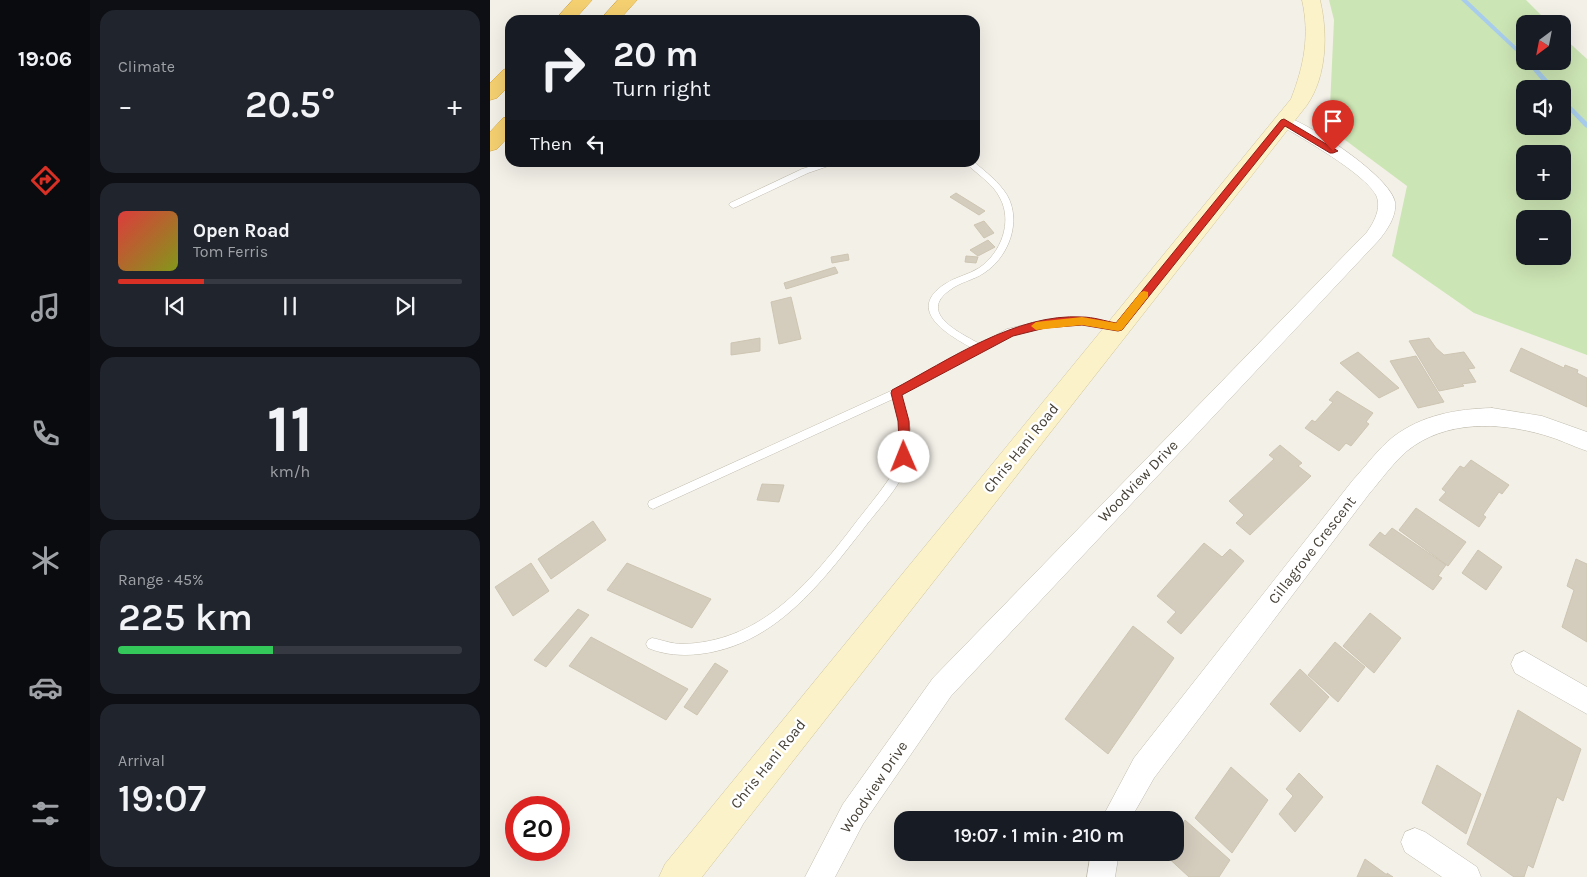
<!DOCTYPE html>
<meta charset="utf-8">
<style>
:root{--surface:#171b24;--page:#20242c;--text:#f1f3f6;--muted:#9ea1a6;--line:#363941;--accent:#d93025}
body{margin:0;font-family:Karla,sans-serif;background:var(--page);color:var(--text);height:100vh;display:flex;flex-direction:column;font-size:19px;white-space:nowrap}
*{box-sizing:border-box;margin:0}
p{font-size:16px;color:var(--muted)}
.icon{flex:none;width:28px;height:28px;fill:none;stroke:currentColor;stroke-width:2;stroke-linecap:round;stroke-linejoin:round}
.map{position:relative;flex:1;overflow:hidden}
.panel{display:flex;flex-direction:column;gap:10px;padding:10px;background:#0d0f14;width:400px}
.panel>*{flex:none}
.hud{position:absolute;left:15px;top:15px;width:475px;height:152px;border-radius:15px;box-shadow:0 5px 20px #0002;background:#171b24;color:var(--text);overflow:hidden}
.needle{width:32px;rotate:212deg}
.fabs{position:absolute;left:1026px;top:15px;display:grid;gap:10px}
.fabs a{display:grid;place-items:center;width:55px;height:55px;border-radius:10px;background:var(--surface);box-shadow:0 5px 20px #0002;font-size:25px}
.speed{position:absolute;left:15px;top:796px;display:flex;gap:10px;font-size:25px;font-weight:700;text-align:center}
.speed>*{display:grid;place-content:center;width:65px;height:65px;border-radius:50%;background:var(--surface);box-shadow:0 5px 20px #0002;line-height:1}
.speed .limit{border:8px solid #d22;background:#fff;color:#111}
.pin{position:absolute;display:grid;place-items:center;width:42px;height:42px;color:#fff;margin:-51px -21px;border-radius:50% 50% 50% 0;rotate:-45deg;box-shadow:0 0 5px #0007}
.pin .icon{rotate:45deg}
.me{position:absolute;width:55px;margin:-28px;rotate:359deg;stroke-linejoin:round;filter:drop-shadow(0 0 4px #0008)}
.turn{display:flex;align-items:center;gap:18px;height:105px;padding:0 25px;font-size:22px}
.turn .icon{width:65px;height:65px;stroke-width:2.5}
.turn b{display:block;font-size:35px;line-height:42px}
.then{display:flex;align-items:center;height:48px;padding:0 25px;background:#0003;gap:10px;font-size:19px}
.big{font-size:38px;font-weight:600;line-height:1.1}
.panel .widget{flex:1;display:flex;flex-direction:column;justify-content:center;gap:8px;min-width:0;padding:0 18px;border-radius:15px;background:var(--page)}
.panel .dial{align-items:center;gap:0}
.dial b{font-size:65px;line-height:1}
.song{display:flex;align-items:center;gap:15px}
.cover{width:60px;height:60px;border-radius:8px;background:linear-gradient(135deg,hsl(0 70% 55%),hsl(70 70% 35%))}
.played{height:5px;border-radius:2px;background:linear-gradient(90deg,var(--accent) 25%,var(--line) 25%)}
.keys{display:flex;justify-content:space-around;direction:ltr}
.heat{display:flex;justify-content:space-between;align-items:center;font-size:28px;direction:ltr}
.charge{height:8px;border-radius:4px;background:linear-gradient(90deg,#34c759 45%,var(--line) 0)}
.trip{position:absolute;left:404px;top:811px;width:290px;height:50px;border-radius:15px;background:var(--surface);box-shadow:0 5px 20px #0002;font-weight:600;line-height:50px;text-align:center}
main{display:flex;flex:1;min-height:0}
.tab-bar{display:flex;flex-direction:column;width:90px;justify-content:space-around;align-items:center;background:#090b0e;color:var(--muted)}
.tab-bar .icon{width:35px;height:35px}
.tab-bar .active{color:var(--accent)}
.tab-bar b{font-size:22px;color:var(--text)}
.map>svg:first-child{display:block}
</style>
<main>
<nav class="tab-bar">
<b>19:06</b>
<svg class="icon active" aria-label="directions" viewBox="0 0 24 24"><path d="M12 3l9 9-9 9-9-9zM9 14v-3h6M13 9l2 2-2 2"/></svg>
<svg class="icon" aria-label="music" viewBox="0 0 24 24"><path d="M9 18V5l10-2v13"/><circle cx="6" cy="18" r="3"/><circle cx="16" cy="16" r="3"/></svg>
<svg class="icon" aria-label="phone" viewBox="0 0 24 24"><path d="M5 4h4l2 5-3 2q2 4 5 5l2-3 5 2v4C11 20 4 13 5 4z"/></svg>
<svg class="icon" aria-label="climate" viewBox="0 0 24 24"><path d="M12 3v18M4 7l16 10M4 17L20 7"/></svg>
<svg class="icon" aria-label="car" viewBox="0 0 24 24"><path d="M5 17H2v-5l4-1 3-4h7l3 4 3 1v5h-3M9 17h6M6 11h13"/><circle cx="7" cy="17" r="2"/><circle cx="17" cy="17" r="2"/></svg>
<svg class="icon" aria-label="filters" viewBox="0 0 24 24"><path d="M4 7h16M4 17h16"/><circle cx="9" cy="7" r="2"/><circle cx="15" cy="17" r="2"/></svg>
</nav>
<section class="panel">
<div class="widget"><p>Climate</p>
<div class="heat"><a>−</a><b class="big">20.5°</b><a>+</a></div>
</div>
<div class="widget">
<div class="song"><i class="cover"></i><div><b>Open Road</b><p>Tom Ferris</p></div></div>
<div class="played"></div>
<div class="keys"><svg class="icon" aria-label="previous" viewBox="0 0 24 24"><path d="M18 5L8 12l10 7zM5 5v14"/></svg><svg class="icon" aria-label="pause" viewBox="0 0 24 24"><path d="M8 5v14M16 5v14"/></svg><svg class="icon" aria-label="next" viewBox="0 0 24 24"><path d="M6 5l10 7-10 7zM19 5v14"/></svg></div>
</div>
<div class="widget dial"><b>11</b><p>km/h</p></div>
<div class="widget"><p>Range · 45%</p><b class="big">225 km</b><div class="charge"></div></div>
<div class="widget"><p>Arrival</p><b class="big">19:07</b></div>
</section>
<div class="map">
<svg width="1097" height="877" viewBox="0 0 1097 877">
<rect width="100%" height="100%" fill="#f3f0e8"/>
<path fill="#cce5b4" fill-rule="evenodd" d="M839 0H1036L1060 24H1035V61H1072L1073 37 1097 59V355L984 313 902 256 917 186 839 128 844 20ZM1035 89H1072V126H1035ZM1035 154H1072V191H1035ZM1035 219H1072V256H1035Z"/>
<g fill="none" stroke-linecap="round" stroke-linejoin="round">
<g fill="#a8cdec" fill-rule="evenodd">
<path d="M971 0H977L1035 55V60Z"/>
<path d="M1035 61H1041L1066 89H1059Z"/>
<path d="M1072 97 1097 122V128L1095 127 1072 103Z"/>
</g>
</g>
<g fill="#d4cdbe" stroke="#cec5b2">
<path d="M466 193 495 211 489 215 460 197Z"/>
<path d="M494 221 504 233 494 238 484 225Z"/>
<path d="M498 240 505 247 488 256 480 250Z"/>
<path d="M358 254 359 260 342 263 341 257Z"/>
<path d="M476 256 488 257 486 263 475 262Z"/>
<path d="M345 267 348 273 296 289 294 283Z"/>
<path d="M301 297 311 339 289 344 281 302Z"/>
<path d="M270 338V351L241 355V343Z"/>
<path d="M939 338 946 348 954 355 974 352 985 368 978 369 986 382 972 384 974 386 949 391 919 341Z"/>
<path d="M1031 348 1074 368 1075 365 1088 370 1087 373 1097 378V407L1020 371Z"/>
<path d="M868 352 909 388 889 398 850 363Z"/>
<path d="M926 356 954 402 928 408 900 361Z"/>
<path d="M847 391 883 413 876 422 879 424 861 446 856 443 849 451 815 428 822 420 825 422 843 402 839 400Z"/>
<path d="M790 445 812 463 808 466 821 476 760 535 746 523 754 515 739 501 784 459 779 455Z"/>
<path d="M981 460 1019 485 1012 494 1009 492 993 515 996 517 989 527 949 500 956 492 952 489 970 466 974 468Z"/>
<path d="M272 484 294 485 289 502 267 500Z"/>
<path d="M926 508 976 542 958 566 909 530Z"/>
<path d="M103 521 116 540 61 579 48 559Z"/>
<path d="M902 528 956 565 948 576 952 578 943 590 879 545 890 532 895 536Z"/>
<path d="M714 543 732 557 740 549 754 561 691 634 677 622 686 612 667 596Z"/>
<path d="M988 550 1012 567 996 590 972 573Z"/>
<path d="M1086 559 1097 564V642L1072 627 1084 590 1077 586Z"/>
<path d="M41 563 59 591 23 616 5 587Z"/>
<path d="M137 563 221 599 202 628 117 590Z"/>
<path d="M88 609 99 615 56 667 44 660Z"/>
<path d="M880 613 911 638 884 673 853 646Z"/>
<path d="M643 626 684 658 618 754 575 719Z"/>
<path d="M101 637 198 689 176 720 79 666Z"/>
<path d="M845 642 875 667 848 702 818 675Z"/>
<path d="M225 663 238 671 207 715 194 707Z"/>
<path d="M810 669 839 697 810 732 780 704Z"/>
<path d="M1028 710 1091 749 1073 801 1067 797 1043 868 1038 865 1034 877H1024L977 844Z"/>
<path d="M947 765 991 794 976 834 932 803Z"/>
<path d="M741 767 778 800 742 853 705 818Z"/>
<path d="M809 773 833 797 805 832 789 814 803 796 796 789Z"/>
<path d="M695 820 740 860 729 877H699L673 853 685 852V835Z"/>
<path d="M875 859 897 875V873L903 877H867Z"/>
</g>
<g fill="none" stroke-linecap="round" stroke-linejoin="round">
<defs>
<g id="lane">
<path d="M335 162H350L318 173 246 207 243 208 239 205 240 203 312 169Z"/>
<path d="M475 162H484C496 172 509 182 517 195 532 221 519 257 494 273 484 280 470 282 460 290 427 313 470 333 490 344L517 329 555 320 592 318 628 323 631 325 633 327 631 329 628 331 592 324 555 328 522 335 411 395C417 414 425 438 420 458 413 484 390 507 374 528 331 583 285 645 210 654 192 656 175 655 158 648L156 644 158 640 162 638C172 640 182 644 192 644 268 642 314 589 357 534 371 515 386 498 399 479 417 449 411 431 403 399L167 507 163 509 159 507 158 504 159 501 403 390 482 348C458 335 415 310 455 284 465 277 478 275 489 268 511 253 523 222 510 198 503 183 486 174 475 162Z"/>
</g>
<g id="street">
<path d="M794 116C819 123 900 176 905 202 907 216 897 230 889 240L461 696 373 824 345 877H315L353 804 443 678 877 232C884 222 892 208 886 195 874 173 812 138 788 124L786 121 788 118Z"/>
<path d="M1002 408 1052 416 1097 432V451C1082 446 1069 439 1054 435 1009 422 955 420 917 451 903 463 891 480 879 494L664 778 640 820H611L644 758 863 480C876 466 888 449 903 437 932 415 966 409 1002 408Z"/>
<path d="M1034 651 1097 687V714L1025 673 1021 664 1025 655Z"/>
<path d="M925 828 935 832 987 867 991 877H952L915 852 911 842 915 832Z"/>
<path d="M601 852H629L625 877H597Z"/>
</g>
<path id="secondary" d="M812 0H830C838 33 837 76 817 105L212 877H169L175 864 801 99C814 66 820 35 812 0Z"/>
<g id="highway">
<path d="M83 0H102L84 20H65Z"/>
<path d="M128 0H147L129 20H110Z"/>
<path d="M20 68V85L7 98 0 100V83L13 70Z"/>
<path d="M20 117V135L7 149 0 151V132L13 118Z"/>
</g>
</defs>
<use href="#lane" stroke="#c1bcae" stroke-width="1"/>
<use href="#street" stroke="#c1bcae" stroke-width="1"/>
<use href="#secondary" stroke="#d0c59a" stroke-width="1"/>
<use href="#highway" stroke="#d4a641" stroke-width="1"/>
<use href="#lane" fill="#fff" fill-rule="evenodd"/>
<use href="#street" fill="#fff" fill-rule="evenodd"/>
<use href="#secondary" fill="#fbf2ca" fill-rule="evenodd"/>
<use href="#highway" fill="#f5d071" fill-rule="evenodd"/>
</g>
<path fill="#d93025" stroke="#8d1f18" d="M794 119 848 151 843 153H840L795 126 632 330 628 331 592 325 555 328 523 336 412 395 419 421 420 457 419 461H410L408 421 401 393 402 390C459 360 526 313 592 317 603 317 615 321 626 323L791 120Z"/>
<path fill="#f59e0b" d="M654 291 658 292V297L632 330 628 331 592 325 546 330 541 326 546 322 592 317 626 323 651 292Z"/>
<g text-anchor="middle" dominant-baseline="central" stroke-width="5" stroke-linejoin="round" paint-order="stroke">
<g font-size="15" fill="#464137" stroke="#fff">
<text transform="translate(531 448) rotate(-51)">Chris Hani Road</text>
<text transform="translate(648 481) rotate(-46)">Woodview Drive</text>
<text transform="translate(822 550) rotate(-52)">Cillagrove Crescent</text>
<text transform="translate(278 764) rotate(-51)">Chris Hani Road</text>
<text transform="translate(384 787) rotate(-56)">Woodview Drive</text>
</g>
</g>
</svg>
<div class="fabs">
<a><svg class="needle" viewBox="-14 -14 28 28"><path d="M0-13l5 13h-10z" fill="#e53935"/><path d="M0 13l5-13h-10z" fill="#9ea1a6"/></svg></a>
<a><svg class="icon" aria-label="sound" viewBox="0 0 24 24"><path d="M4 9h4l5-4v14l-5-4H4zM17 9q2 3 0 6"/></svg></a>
<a>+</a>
<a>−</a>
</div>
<div class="speed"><div class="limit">20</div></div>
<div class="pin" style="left:843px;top:151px;background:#d93025"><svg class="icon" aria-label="arrive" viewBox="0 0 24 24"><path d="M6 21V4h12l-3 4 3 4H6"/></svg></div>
<svg class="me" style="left:414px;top:457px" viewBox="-20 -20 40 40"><circle r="19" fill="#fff"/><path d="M0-13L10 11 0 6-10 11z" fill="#d93025"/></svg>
<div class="trip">19:07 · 1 min · 210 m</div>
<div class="hud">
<div class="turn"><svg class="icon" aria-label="right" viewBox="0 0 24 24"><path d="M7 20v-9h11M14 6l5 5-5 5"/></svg><div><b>20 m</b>Turn right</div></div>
<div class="then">Then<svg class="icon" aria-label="left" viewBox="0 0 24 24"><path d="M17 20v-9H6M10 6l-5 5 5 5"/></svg></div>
</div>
</div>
</main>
